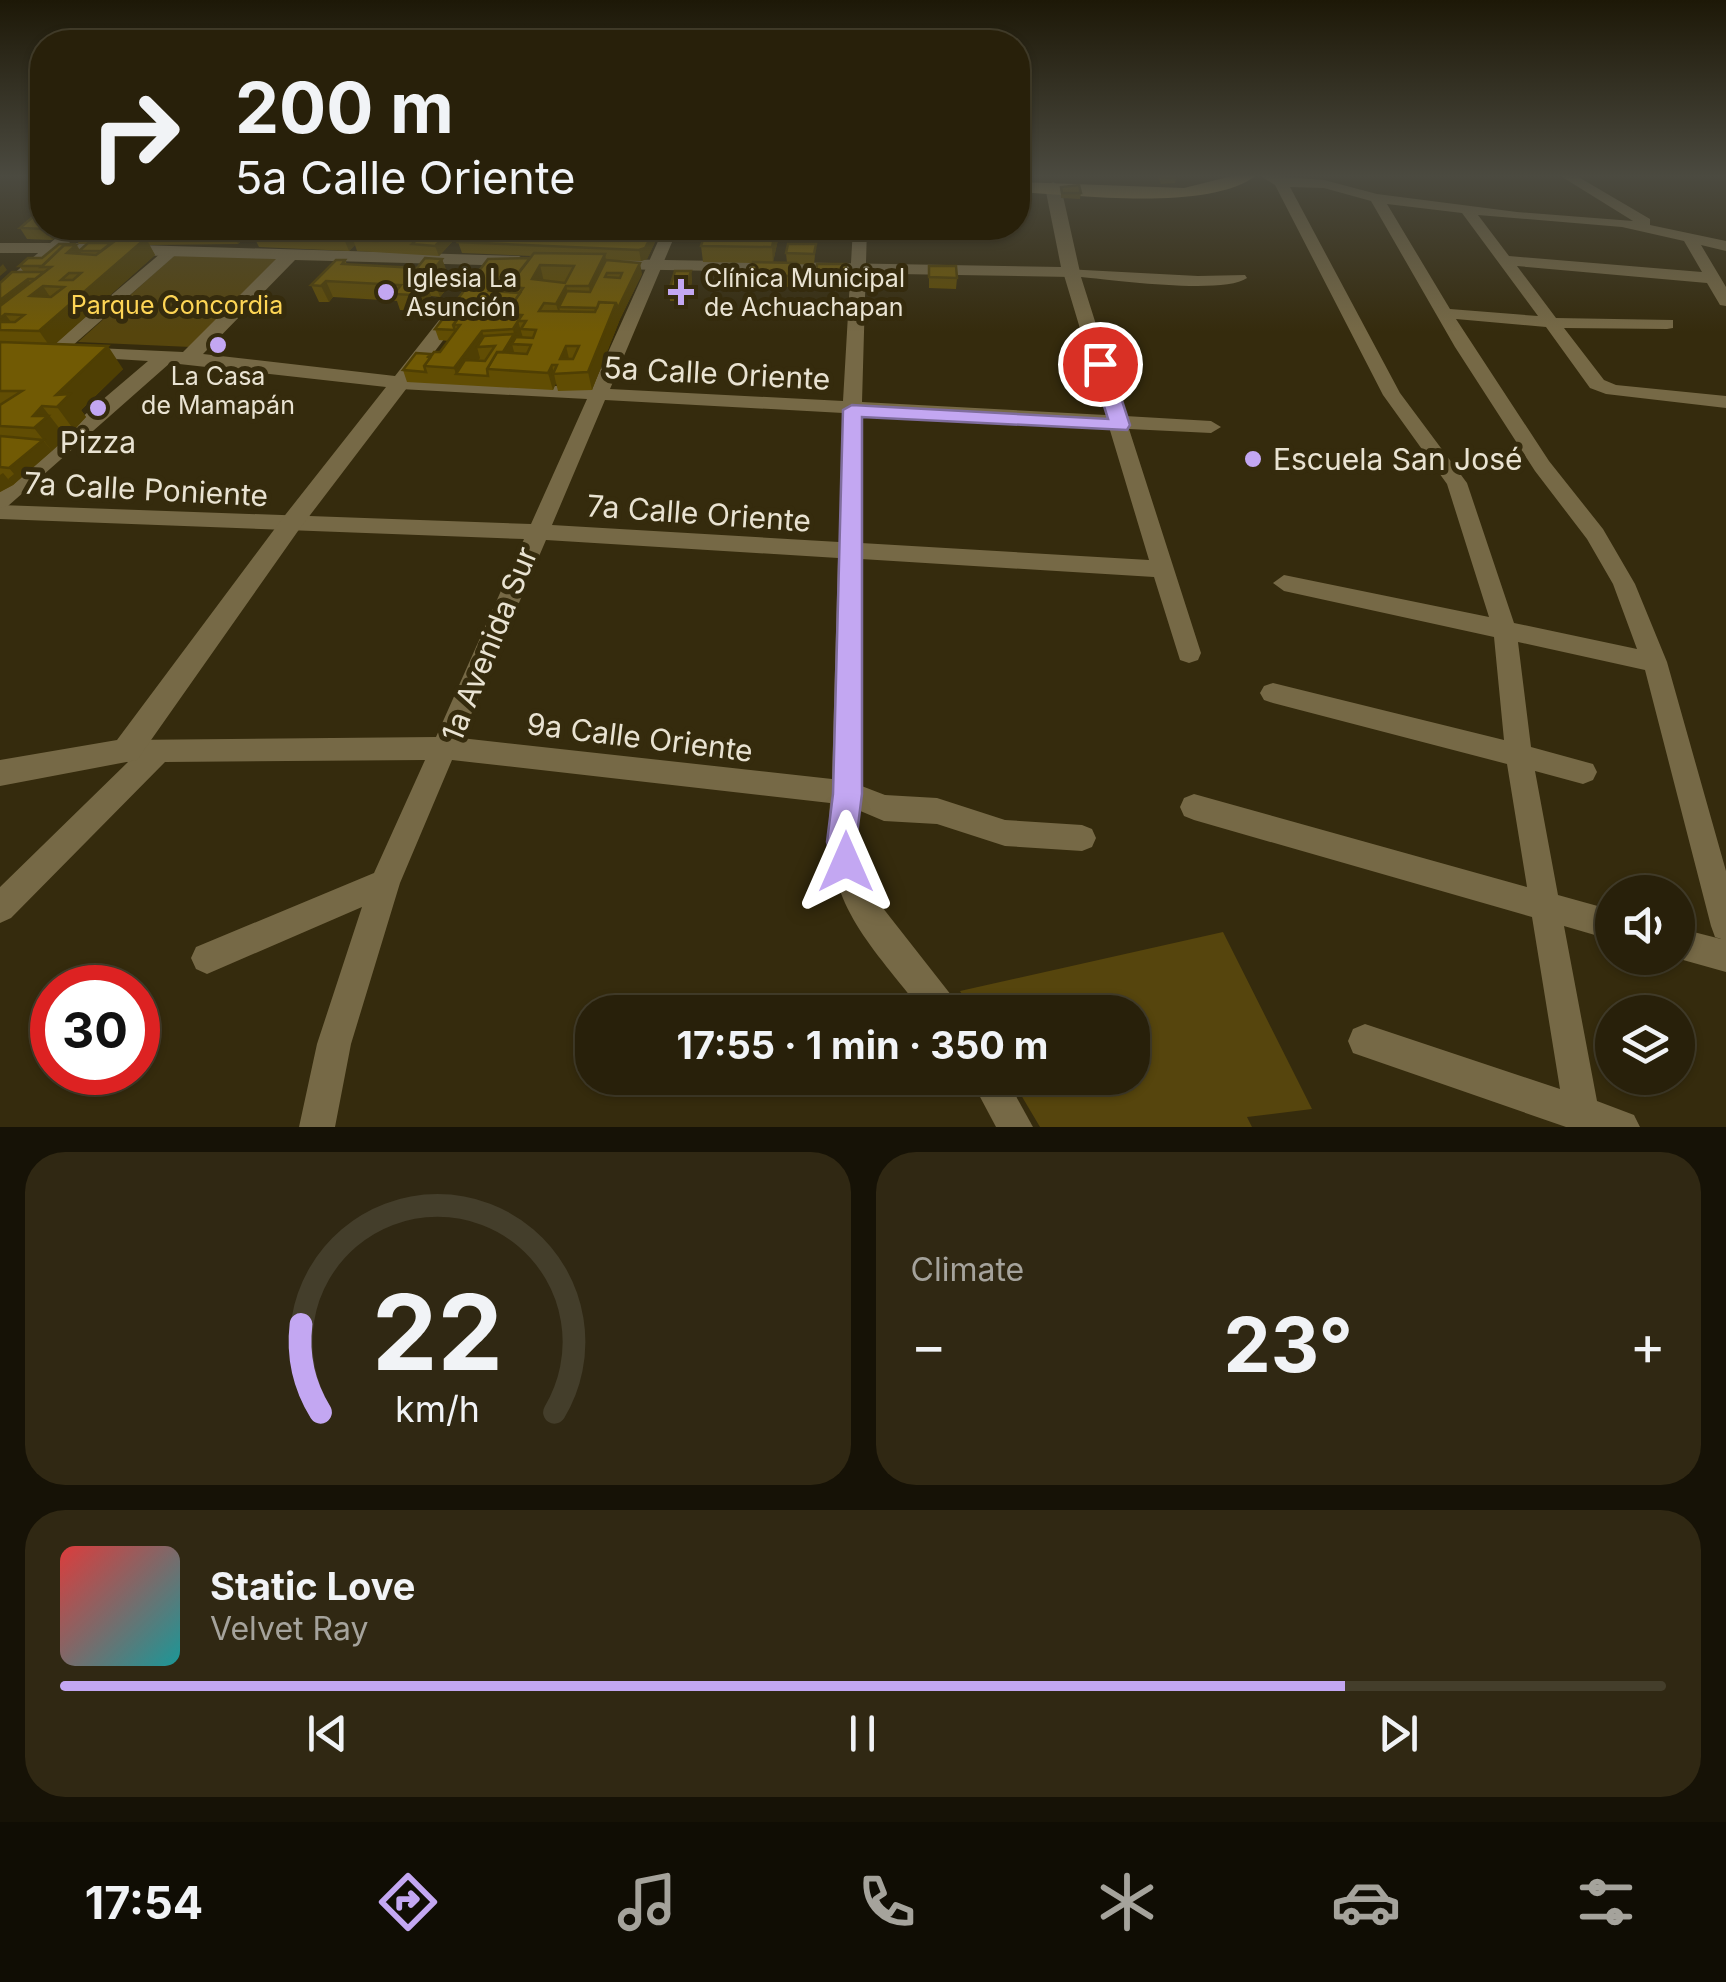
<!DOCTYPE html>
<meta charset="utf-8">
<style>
:root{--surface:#28200a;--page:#302813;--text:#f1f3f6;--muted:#a5a39c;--line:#443e2b;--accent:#c3a7f2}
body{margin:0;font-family:Inter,sans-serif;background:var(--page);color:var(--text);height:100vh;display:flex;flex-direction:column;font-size:38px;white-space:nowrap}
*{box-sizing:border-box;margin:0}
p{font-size:32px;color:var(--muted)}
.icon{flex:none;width:55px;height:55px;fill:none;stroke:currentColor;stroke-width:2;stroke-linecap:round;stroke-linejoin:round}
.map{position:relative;height:1127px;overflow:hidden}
.details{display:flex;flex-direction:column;gap:25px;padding:25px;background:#161206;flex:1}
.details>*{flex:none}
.guide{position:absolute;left:30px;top:30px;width:1000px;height:210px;border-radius:40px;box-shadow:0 2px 8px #0004,0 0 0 2px var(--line);background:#28200a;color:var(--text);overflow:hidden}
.buttons{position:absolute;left:1595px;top:875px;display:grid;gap:20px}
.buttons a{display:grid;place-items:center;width:100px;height:100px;border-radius:50%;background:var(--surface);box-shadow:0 2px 8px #0004,0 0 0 2px var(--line);font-size:50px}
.speed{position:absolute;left:30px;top:965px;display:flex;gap:20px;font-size:50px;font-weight:700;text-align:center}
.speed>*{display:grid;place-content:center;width:130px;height:130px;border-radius:50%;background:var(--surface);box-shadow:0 2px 8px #0004,0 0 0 2px var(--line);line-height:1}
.speed .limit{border:15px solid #d22;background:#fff;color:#111}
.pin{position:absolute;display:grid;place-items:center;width:85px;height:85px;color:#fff;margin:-42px;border:5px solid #fff;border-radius:50%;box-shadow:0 2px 10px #0007}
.me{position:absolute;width:110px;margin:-55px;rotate:0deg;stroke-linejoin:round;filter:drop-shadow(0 0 8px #0008)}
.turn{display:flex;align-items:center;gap:35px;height:210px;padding:0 40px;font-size:45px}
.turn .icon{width:130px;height:130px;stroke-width:2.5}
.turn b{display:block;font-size:70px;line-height:85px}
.big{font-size:75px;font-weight:700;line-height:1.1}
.details .tile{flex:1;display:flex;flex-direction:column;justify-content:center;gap:15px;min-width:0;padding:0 35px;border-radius:40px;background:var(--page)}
.details .dial{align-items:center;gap:0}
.dial svg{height:260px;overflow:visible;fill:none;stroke:var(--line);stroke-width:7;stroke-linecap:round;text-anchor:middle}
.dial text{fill:var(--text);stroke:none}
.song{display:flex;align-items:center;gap:30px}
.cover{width:120px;height:120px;border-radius:15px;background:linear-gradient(135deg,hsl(0 70% 55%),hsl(180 70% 35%))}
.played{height:10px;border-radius:5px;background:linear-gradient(90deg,var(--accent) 80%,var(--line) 80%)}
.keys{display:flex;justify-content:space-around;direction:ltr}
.heat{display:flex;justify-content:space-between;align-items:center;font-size:55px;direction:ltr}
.details .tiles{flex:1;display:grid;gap:25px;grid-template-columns:1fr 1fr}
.tile:last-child{grid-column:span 2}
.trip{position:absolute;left:575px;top:995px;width:575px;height:100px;border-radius:40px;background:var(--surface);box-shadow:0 2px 8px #0004,0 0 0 2px var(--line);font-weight:700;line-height:100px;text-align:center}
.tab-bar{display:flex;height:160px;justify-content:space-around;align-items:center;background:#100d04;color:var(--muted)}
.tab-bar .icon{width:70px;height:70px}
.tab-bar .on{color:var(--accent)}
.tab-bar b{font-size:45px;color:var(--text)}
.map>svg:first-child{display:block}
</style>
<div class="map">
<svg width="1726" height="1127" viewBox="0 0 1726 1127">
<rect width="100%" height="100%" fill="#352b0d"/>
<g fill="#56450d">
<path d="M176 254 280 257 191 347 78 342Z"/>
<path d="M1223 932 1312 1109 1247 1117 1252 1127H1040L1011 1078H1132V1012H972L960 991Z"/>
</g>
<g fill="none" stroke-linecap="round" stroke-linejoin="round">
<g fill="#766946" fill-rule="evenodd">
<path d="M1259 175 1324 180 1377 194 1517 212 1633 221 1559 175H1575L1650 219V225L1726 241V251L1701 245 1726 287V306L1720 305 1707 283 1517 266 1556 318 1673 320V328L1667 329 1564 328 1604 380 1616 385 1726 396V408L1606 394 1590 388 1546 327 1456 319 1549 461 1603 529 1635 584 1667 662 1726 871V972L1676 958 1678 928 1721 939 1715 937 1711 926 1645 670 1518 642 1531 747 1593 764 1597 772 1593 780 1583 784 1535 771 1558 895 1612 910V940L1564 926 1597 1101 1634 1115 1640 1127H1566L1353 1053 1348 1041 1353 1029 1365 1024 1560 1089 1532 917 1194 820 1184 816 1180 807 1184 798 1194 794 1527 887 1507 764 1273 703 1264 700 1260 693 1264 686 1273 683 1504 740 1494 637 1284 591 1273 583 1284 575 1489 617 1447 484 1383 395 1275 185ZM1290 187 1324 188 1371 201 1455 347 1535 471 1587 539 1613 584 1637 649 1514 623 1467 483 1400 393ZM1387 204 1462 213 1538 316 1450 309ZM1478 215 1622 227 1684 241 1702 272 1509 256Z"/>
<path d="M664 228H678L610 389 843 401 853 228H867L862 402 1106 415 1063 272 1065 269 1198 276 1245 275 1247 278C1223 295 1114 280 1081 277L1125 416 1211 421 1221 427 1211 433 1129 429 1201 653 1198 660 1189 663 1180 660 1154 577 861 559 859 785 885 795 937 798 1005 820 1082 825 1092 829 1096 838 1092 847 1082 851 1005 846 937 824 884 821 858 810V850L868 889 955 1000 959 1012H923C867 940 822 902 830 803L452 760 400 883 351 1044 335 1127H299L317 1044 362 907 207 974 196 969 191 958 196 947 374 873 425 760 165 762 11 918 0 923V887L128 762 117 759 113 751 117 743 126 740 436 737 524 539 0 519V505L531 524 587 399 400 389 391 383 400 377 592 388ZM605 400 843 413 839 542 552 525ZM862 414 1109 427 1149 560 861 543ZM546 540 838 558 832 779 461 738Z"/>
<path d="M0 243H54L62 248 54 253H0Z"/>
<path d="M167 248 180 251 63 354H51V346Z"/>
<path d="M970 1078H1006L1033 1127H996Z"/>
</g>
<g fill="#766946" fill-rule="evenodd">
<path d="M1053 182 1061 187 1080 272 1071 277 609 269 600 264 609 259 1061 267 1045 187Z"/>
<path d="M68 228H85L69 243 519 256 528 261 519 266 295 260 203 354 395 376 451 305 458 303 467 309 298 531 137 760 0 786V760L117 740 282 519 386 387 170 363 8 506 0 508V487L148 361 82 357 72 351 75 347 183 352 276 259 58 253 0 299V285Z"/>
</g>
<path fill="#a08b51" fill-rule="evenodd" d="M1236 175H1257C1210 212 1078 195 1018 192V182L1184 188Z"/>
</g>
<g fill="#614d03">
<path d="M1157 175H1174L1176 178 1175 183 1161 184Z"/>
<path d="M1061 187 1081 193 1080 199 1061 198Z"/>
<path d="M20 228H66L52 240 27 239Z"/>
<path d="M79 228H465L439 256 357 251 355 245 349 251 259 247 251 231 238 244 149 245 155 255 55 344 123 369 81 410 86 417 74 430 60 429 58 430 65 439 13 485 0 492V283L23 271 19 266 76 244 80 250 86 244H79L73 233Z"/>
<path d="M516 228H542L543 230 538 239 655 242 647 259 641 261 606 260 642 274 620 319 592 390 558 391 556 383 553 390 407 382 403 370 440 352 449 341 439 340 435 329 488 259 530 258 531 256 462 253 458 242 496 234 497 238H501L514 231Z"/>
<path d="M733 228H778L779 235 773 262 787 263 786 253 816 244 814 265 796 264V274L794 287H750L749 276 752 263 703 262 701 246 731 236Z"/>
<path d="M442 259 448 275 445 279 448 287 440 297 431 296 419 311 400 310 397 301 333 297 329 302H319L311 285 345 260 347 264 417 268Z"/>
<path d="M846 264V291H816V280Z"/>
<path d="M929 266 957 278 956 289 929 288Z"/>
<path d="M691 271 692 282 686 301H670L669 290Z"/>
</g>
<g fill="#4f3f03">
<path d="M47 228H66L52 240 45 229Z"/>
<path d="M110 228H134L117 244 111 234Z"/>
<path d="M230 228H254L238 244Z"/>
<path d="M349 228H372H356L361 238 353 240 355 245 349 251 342 234Z"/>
<path d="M410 228H424L419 233 424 245 412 244Z"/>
<path d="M452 228H465L439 256 435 246Z"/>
<path d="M535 228H542L543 230 534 245 529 238Z"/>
<path d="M776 228H778L779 235 773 263 772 247Z"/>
<path d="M654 231 655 242 647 259 641 261 639 250Z"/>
<path d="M146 238 155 255 51 348 39 331Z"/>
<path d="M76 244 86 262 51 267Z"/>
<path d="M605 254 608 271 592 303 589 286Z"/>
<path d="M442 259 448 275 445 279 448 287 440 297 434 280 433 270Z"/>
<path d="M640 263 642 274 620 319 592 390 588 372 616 303Z"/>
<path d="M3 264 7 270 0 276V267Z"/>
<path d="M540 265 544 282 532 279Z"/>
<path d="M691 271 692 282 686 301 685 290Z"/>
<path d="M28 279 35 290 5 314 18 331 0 330V300Z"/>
<path d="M425 280 431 296 419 311 413 295Z"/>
<path d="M326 281 333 297 329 302 321 286Z"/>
<path d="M43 286 54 303 30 296Z"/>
<path d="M566 286 570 302 559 307 562 318 561 320 556 304Z"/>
<path d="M518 321 523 338 518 346 517 344H512L514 352 503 370 492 369 514 334 513 329Z"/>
<path d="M482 331 487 346 477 347 480 358 468 374H456L454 368Z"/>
<path d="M108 346 123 369 81 410 86 417 74 430 57 407 56 395Z"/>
<path d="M566 346 570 363 560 359Z"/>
<path d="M552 365 556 383 553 390 548 373Z"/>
<path d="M42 406 60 429 58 430 65 439 52 451 34 428 33 416Z"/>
<path d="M43 440 52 451 13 485 8 479 14 474 9 468Z"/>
<path d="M3 473 13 485 0 492V475Z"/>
</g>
<g fill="#715a04" stroke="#4f3f03" stroke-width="2.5" fill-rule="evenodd">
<path d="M1160 175H1174L1176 178 1162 179Z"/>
<path d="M1079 185 1081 193H1062L1061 187Z"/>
<path d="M42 209V228H47L45 229 20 228Z"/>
<path d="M79 228H101L95 234 98 239H75L82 233H73Z"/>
<path d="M101 228H117L111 234H95Z"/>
<path d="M133 228H179L177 229 180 234H126Z"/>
<path d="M179 228H230L177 229Z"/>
<path d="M255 228H349L342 234 251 231Z"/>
<path d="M356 228H384L375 236 377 241 353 240 364 228Z"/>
<path d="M384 228H412L410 229H418L410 239 375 236Z"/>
<path d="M425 228H452L435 246 412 244 430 228Z"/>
<path d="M516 228H535L529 238 629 240 633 231H654L645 248 639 250 458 242 466 232 496 234 494 237 501 238 506 231H514Z"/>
<path d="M733 228H776L772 247 701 246 704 236H731Z"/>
<path d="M119 238H146L39 331 0 330V322H15L24 315 5 314 0 318V306L51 267H41L64 245H76L67 253 96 255ZM69 273H81L73 280H61ZM43 286 64 287 51 297 30 296Z"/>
<path d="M88 243H111L101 251H79Z"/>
<path d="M59 244H76L74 245H64L42 266H19L28 258H42Z"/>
<path d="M788 244H816L814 254 786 253Z"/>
<path d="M534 253 605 254 589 286H566L556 304 544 303 539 311 595 312 599 302 616 303 588 372 553 374 557 365H552L548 373 487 369 497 352 527 354 531 345 512 344 516 337 533 338 536 330 521 329 526 321H518L513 329 482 331 454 368 424 366 434 352H440L460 325H453L469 304 476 301 513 303 523 288 508 287ZM540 265 574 266 565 283 532 279ZM481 312 522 315 518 321 520 318 479 316ZM566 346H579L573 359H560Z"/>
<path d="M425 258 442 259 433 270 442 271 434 280H425L413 295 394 294 401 285 326 281 321 286 311 285 336 260H345L342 264 417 268Z"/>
<path d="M530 258 519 272 505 271 499 279 515 278 510 285 494 284 489 291 520 293 513 303 476 301 469 304 453 325 455 330 435 329 488 259Z"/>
<path d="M606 260 640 263 618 308 616 303 599 302 597 308 559 307 567 291 590 292ZM607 273H622L620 278 605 277Z"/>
<path d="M753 262 796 263 793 276H749Z"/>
<path d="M817 264H846L845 280H816Z"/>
<path d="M929 266H956L957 278 929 277Z"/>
<path d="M675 271H691L685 290H669Z"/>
<path d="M12 272H44L35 279H28L0 300V283Z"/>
<path d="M514 334 503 352H497L487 369 488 376 456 374 465 360 485 361 495 346 477 347 484 336Z"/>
<path d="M0 342 108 346 56 395 70 394 57 407 42 406 33 416H48L34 428 0 426V405L22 391H0Z"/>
<path d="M416 353 431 354 428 357 430 358 424 366 426 372 403 370Z"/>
<path d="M0 436 43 440 9 468 0 467Z"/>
</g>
<linearGradient id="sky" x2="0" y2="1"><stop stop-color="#1d1807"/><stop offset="0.53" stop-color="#4b4a40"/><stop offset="1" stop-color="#4b4a40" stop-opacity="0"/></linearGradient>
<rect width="1726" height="332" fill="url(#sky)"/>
<path fill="#c3a7f2" stroke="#7f6d9d" stroke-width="2.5" d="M1100 359 1110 364 1130 425 1127 430 862 417V794L856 842 860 862 856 872 846 876 835 872 827 842 833 794 843 410 852 405 1108 419 1091 364Z"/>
<g fill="#c3a7f2" stroke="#352b0d" stroke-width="4">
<circle cx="386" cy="292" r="10"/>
<path d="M676 277h10v10h10v10h-10v10h-10v-10h-10v-10h10z"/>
<circle cx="218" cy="345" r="10"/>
<circle cx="98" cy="408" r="10"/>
<circle cx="1253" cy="459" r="10"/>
</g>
<g text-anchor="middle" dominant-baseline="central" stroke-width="10" stroke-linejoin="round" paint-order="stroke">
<g font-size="25" fill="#e9e3d2" stroke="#352b0d" text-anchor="start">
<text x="406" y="278">Iglesia La<tspan x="406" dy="29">Asunción</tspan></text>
<text x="704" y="278">Clínica Municipal<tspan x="704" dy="29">de Achuachapan</tspan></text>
<text x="218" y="376" text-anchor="middle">La Casa<tspan x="218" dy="29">de Mamapán</tspan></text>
</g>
<g font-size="25" fill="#fed555" stroke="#352b0d">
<text x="177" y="305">Parque Concordia</text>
</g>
<g font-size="30" fill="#e9e3d2" stroke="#352b0d">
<text transform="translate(717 373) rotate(3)">5a Calle Oriente</text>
<text transform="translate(146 489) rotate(3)">7a Calle Poniente</text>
<text transform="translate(699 513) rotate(4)">7a Calle Oriente</text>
<text transform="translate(489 644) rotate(-68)">1a Avenida Sur</text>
<text transform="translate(640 737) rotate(7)">9a Calle Oriente</text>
</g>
<g font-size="30" fill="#e9e3d2" stroke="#352b0d">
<text x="98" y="442">Pizza</text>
<text x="1273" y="459" text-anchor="start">Escuela San José</text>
</g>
</g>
</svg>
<div class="buttons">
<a><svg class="icon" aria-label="sound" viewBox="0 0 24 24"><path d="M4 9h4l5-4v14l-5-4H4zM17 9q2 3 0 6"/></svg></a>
<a><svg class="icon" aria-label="layers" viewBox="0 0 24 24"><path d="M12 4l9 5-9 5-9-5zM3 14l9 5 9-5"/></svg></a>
</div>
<div class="speed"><div class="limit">30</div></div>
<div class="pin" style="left:1100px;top:364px;background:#d93025"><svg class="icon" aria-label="arrive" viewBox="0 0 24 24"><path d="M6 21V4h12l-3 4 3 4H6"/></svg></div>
<svg class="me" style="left:846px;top:862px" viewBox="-20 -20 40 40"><path d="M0-17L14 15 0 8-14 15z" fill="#c3a7f2" stroke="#fff" stroke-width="4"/></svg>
<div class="trip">17:55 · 1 min · 350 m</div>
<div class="guide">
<div class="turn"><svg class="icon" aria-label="right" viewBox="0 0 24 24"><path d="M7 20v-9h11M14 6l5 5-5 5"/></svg><div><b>200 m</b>5a Calle Oriente</div></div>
</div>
</div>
<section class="details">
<div class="tiles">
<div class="tile dial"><svg viewBox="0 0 100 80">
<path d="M14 69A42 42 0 1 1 86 69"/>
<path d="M14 69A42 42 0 0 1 8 42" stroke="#c3a7f2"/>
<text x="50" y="56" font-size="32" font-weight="700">22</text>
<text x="50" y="72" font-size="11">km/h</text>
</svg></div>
<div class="tile"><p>Climate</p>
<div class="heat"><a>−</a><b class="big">23°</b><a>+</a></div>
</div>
<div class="tile">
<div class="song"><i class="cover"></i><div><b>Static Love</b><p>Velvet Ray</p></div></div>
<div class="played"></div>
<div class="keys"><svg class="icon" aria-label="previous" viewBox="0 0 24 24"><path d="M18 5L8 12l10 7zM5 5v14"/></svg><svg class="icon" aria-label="pause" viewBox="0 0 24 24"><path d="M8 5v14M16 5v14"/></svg><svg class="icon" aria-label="next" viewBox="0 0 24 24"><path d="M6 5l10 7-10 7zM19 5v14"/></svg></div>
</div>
</div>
</section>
<nav class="tab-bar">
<b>17:54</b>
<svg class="icon on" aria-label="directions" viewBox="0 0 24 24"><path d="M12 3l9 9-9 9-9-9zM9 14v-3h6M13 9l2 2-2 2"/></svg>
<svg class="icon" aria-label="music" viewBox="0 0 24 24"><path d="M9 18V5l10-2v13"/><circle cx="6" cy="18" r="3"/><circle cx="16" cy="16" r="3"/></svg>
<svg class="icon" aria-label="phone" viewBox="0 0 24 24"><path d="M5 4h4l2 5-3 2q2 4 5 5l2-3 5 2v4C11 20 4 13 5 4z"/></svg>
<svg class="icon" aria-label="climate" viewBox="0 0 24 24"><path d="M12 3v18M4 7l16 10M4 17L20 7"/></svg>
<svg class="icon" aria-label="car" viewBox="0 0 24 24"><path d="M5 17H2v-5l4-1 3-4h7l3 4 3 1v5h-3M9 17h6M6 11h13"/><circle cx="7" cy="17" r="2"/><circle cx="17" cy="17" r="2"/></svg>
<svg class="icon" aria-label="filters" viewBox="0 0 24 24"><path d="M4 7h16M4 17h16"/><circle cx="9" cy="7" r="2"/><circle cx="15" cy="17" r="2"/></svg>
</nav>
